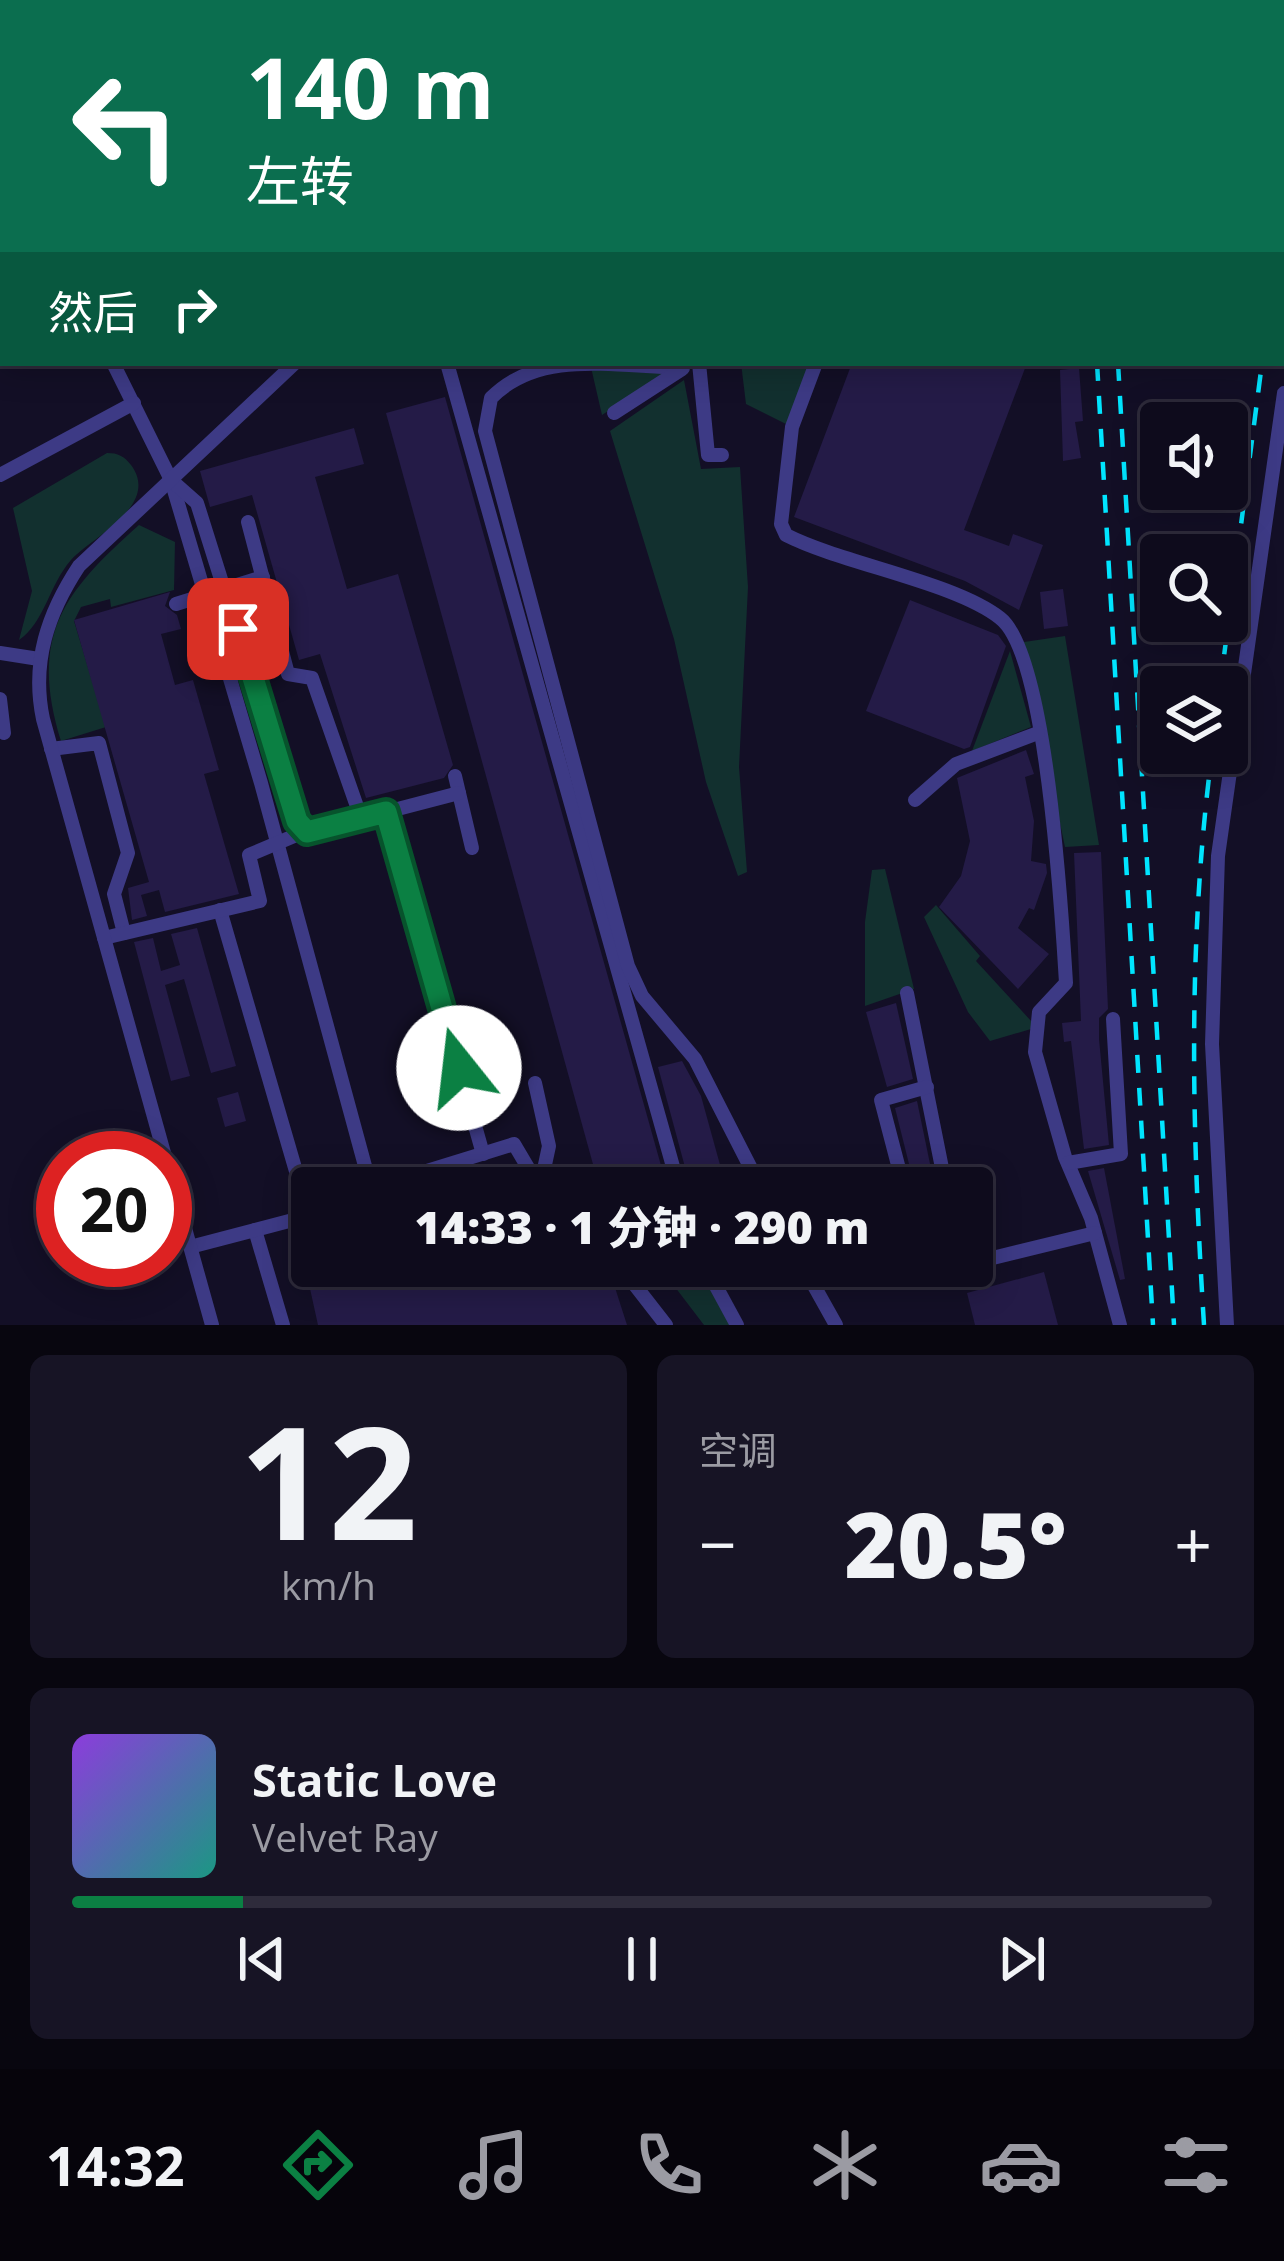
<!DOCTYPE html>
<html lang="zh">
<meta charset="utf-8">
<style>
:root{--surface:#0e0b1c;--page:#171425;--text:#f1f3f6;--muted:#9b9ba3;--line:#2e2b3b;--accent:#0b8043}
body{margin:0;font-family:"Open Sans","Noto Sans SC",sans-serif;background:var(--page);color:var(--text);height:100vh;display:flex;flex-direction:column;font-size:45px;white-space:nowrap}
*{box-sizing:border-box;margin:0}
p{font-size:39px;color:var(--muted)}
.icon{flex:none;width:66px;height:66px;fill:none;stroke:currentColor;stroke-width:2;stroke-linecap:round;stroke-linejoin:round}
.map{position:relative;height:1325px;overflow:hidden}
.drawer{display:flex;flex-direction:column;gap:30px;padding:30px;background:#08060f;flex:1}
.drawer>*{flex:none}
.hud{position:absolute;left:0px;top:0px;width:1284px;height:366px;box-shadow:0 6px 30px #0003,0 0 0 3px var(--line);background:#0b6e4f;color:#fff;overflow:hidden}
.fabs{position:absolute;left:1140px;top:402px;display:grid;gap:24px}
.fabs a{display:grid;place-items:center;width:108px;height:108px;border-radius:12px;background:var(--surface);box-shadow:0 6px 30px #0003,0 0 0 3px var(--line);font-size:60px}
.speed{position:absolute;left:36px;top:1131px;display:flex;gap:24px;font-size:60px;font-weight:700;text-align:center}
.speed>*{display:grid;place-content:center;width:156px;height:156px;border-radius:50%;background:var(--surface);box-shadow:0 6px 30px #0003,0 0 0 3px var(--line);line-height:1}
.speed .limit{border:18px solid #d22;background:#fff;color:#111}
.pin{position:absolute;display:grid;place-items:center;width:102px;height:102px;color:#fff;margin:-51px;border-radius:24px;box-shadow:0 6px 18px #0006}
.me{position:absolute;width:132px;margin:-66px;rotate:344deg;stroke-linejoin:round;filter:drop-shadow(0 0 9px #0008)}
.turn{display:flex;align-items:center;gap:42px;height:252px;padding:0 48px;font-size:54px}
.turn .icon{width:156px;height:156px;stroke-width:2.5}
.turn b{display:block;font-size:84px;line-height:102px}
.then{display:flex;align-items:center;height:114px;padding:0 48px;background:#0003;gap:24px;font-size:45px}
.big{font-size:90px;font-weight:800;line-height:1.1}
.drawer .tile{flex:1;display:flex;flex-direction:column;justify-content:center;gap:18px;min-width:0;padding:0 42px;border-radius:18px;background:var(--page)}
.drawer .dial{align-items:center;gap:0}
.dial b{font-size:156px;line-height:1}
.song{display:flex;align-items:center;gap:36px}
.cover{width:144px;height:144px;border-radius:18px;background:linear-gradient(135deg,hsl(270 70% 55%),hsl(170 70% 35%))}
.played{height:12px;border-radius:6px;background:linear-gradient(90deg,var(--accent) 15%,var(--line) 15%)}
.keys{display:flex;justify-content:space-around;direction:ltr}
.heat{display:flex;justify-content:space-between;align-items:center;font-size:66px;direction:ltr}
.drawer .tiles{flex:1;display:grid;gap:30px;grid-template-columns:1fr 1fr}
.tile:last-child{grid-column:span 2}
.trip{position:absolute;left:291px;top:1167px;width:702px;height:120px;border-radius:12px;background:var(--surface);box-shadow:0 6px 30px #0003,0 0 0 3px var(--line);font-weight:800;line-height:120px;text-align:center}
.tab-bar{display:flex;height:192px;justify-content:space-around;align-items:center;background:#06040b;color:var(--muted)}
.tab-bar .icon{width:84px;height:84px}
.tab-bar .on{color:var(--accent)}
.tab-bar b{font-size:54px;color:var(--text)}
.map>svg:first-child{display:block}
</style>
<div class="map">
<svg width="1284" height="1325" viewBox="0 0 1284 1325">
<rect width="100%" height="100%" fill="#130f26"/>
<g fill="#12302f">
<path d="M590 363H681L602 415Z"/>
<path d="M741 363H812L788 425 746 404Z"/>
<path d="M684 380 701 469 740 467 748 587 739 767 747 872 738 876 706 782 674 639 610 431Z"/>
<path d="M107 453C118 453 124 456 131 465 161 505 92 537 71 560 49 585 45 622 19 640L32 591 13 508Z"/>
<path d="M139 525 175 542 174 590 111 607 110 599 81 607 74 621 106 727 61 741C29 635 63 593 139 525Z"/>
<path d="M1065 636 1099 845 1065 847 1023 647 1024 642Z"/>
<path d="M1010 651 1031 727 972 751Z"/>
<path d="M885 869 914 989 865 1006V922L872 870Z"/>
<path d="M936 905 980 956 976 961 1032 1022 1031 1029 990 1041 968 1012 924 917Z"/>
<path d="M659 1266H698L730 1325H704Z"/>
</g>
<g fill="#241b47">
<path d="M852 363H1027L964 530 1009 546 1013 534 1043 545 1019 610 965 581 794 517Z"/>
<path d="M1079 368 1083 421 1075 422 1081 458 1063 461 1060 370Z"/>
<path d="M445 397 662 1169 599 1186 386 413Z"/>
<path d="M354 428 364 464 315 477 347 589 398 574 453 765 444 778 366 798 320 654 299 660 252 495 210 507 200 471Z"/>
<path d="M1063 589 1068 626 1044 629 1040 592Z"/>
<path d="M170 592 165 606 177 615 181 629 161 634 175 685 193 680 219 770 204 774 239 894 165 912 159 890 141 895 147 916 132 920 128 888 149 882 74 620Z"/>
<path d="M910 600 998 635 1006 646 970 747 964 749 866 711Z"/>
<path d="M253 605 271 667 261 670 242 608Z"/>
<path d="M1026 750 1034 774 1025 777 1034 821 1031 861 1046 864 1047 873 1034 910 1029 908 1018 928 1049 954 1018 989 939 907 961 876 970 841 957 778Z"/>
<path d="M1101 852 1108 1009 1099 1018V1039L1109 1145 1084 1149 1071 1041 1064 1042 1062 1023 1081 1021 1074 853Z"/>
<path d="M197 928 236 1066 211 1073 184 979 165 985 190 1076 171 1081 134 942 153 938 161 971 180 965 171 934Z"/>
<path d="M896 1003 913 1079 887 1087 866 1012Z"/>
<path d="M682 1061 701 1096 722 1172 689 1182 658 1067Z"/>
<path d="M238 1092 246 1121 225 1127 217 1098Z"/>
<path d="M917 1101 935 1188H915L895 1108Z"/>
<path d="M1104 1168 1125 1279 1120 1280 1088 1171Z"/>
<path d="M312 1230V1266H570L574 1282 610 1272 627 1325H318L298 1234Z"/>
<path d="M1044 1272 1058 1325H975L967 1293Z"/>
</g>
<g fill="none" stroke-linecap="round" stroke-linejoin="round">
<g stroke="#3d3a85" stroke-width="14">
<path d="M1281 293H1284"/>
<path d="M0 344 3 342"/>
<path d="M113 363 171 480 261 783 371 1188"/>
<path d="M447 363 679 1188"/>
<path d="M699 363 708 455H722"/>
<path d="M816 363 792 427 781 524 786 535C843 564 954 582 1000 618 1047 654 1062 917 1066 983L1039 1012 1035 1052 1065 1157 1091 1218 1120 1325"/>
<path d="M683 368C618 367 540 348 491 398L485 431 628 966 642 996 695 1059 761 1188"/>
<path d="M614 413 682 369"/>
<path d="M0 475 134 403"/>
<path d="M171 480 197 503 297 821 307 832"/>
<path d="M248 522 288 674 312 678 361 818"/>
<path d="M176 604 263 577"/>
<path d="M0 653 39 659"/>
<path d="M0 699 4 733"/>
<path d="M51 749 99 743 128 853 114 894 124 933"/>
<path d="M455 776 472 848"/>
<path d="M915 800 956 764 1038 733"/>
<path d="M386 811 483 1154"/>
<path d="M220 910 309 1216"/>
<path d="M104 938 260 901 249 855 294 836 459 793"/>
<path d="M907 993 946 1188"/>
<path d="M1068 1163 1121 1154 1113 1019"/>
<path d="M397 1188 414 1175 514 1144 540 1188 549 1146 535 1083"/>
<path d="M904 1188 881 1100 927 1087"/>
<path d="M255 1230 283 1325"/>
<path d="M190 1247 312 1215"/>
<path d="M620 1266 666 1325"/>
<path d="M705 1266 737 1325"/>
<path d="M803 1266 836 1325"/>
<path d="M960 1266 1095 1233"/>
<path d="M212 1325 43 719C31 662 48 613 79 566L295 363"/>
<path d="M1227 1325 1212 1044 1218 856 1284 393"/>
</g>
<g stroke="#c25bff" stroke-width="16">
<path d="M291 3 293 0"/>
<path d="M307 3 310 0"/>
<path d="M0 227 3 225"/>
<path d="M0 243 3 241"/>
</g>
<g stroke="#00e5ff" stroke-width="4.5" stroke-dasharray="18 15" stroke-linecap="butt">
<path d="M1075 0V3"/>
<path d="M1113 3 1114 0"/>
<path d="M1144 3V0"/>
<path d="M1281 48 1283 0"/>
<path d="M1097 363 1153 1325"/>
<path d="M1118 363 1174 1325"/>
<path d="M1220 687 1262 363"/>
<path d="M1204 1325C1192 1133 1187 944 1212 753"/>
</g>
</g>
<g fill="none" stroke-linecap="round" stroke-linejoin="round">
<defs>
<path id="route" d="M238 629 297 821 307 832 386 812 459 1068"/>
</defs>
<use href="#route" stroke="#07532c" stroke-width="30"/>
<use href="#route" stroke="#0b8043" stroke-width="21"/>
</g>
</svg>
<div class="fabs">
<a><svg class="icon" aria-label="sound" viewBox="0 0 24 24"><path d="M4 9h4l5-4v14l-5-4H4zM17 9q2 3 0 6"/></svg></a>
<a><svg class="icon" aria-label="search" viewBox="0 0 24 24"><circle cx="10" cy="10" r="6"/><path d="M15 15l6 6"/></svg></a>
<a><svg class="icon" aria-label="layers" viewBox="0 0 24 24"><path d="M12 4l9 5-9 5-9-5zM3 14l9 5 9-5"/></svg></a>
</div>
<div class="speed"><div class="limit">20</div></div>
<div class="pin" style="left:238px;top:629px;background:#d93025"><svg class="icon" aria-label="arrive" viewBox="0 0 24 24"><path d="M6 21V4h12l-3 4 3 4H6"/></svg></div>
<svg class="me" style="left:459px;top:1068px" viewBox="-20 -20 40 40"><circle r="19" fill="#fff"/><path d="M0-13L10 11 0 6-10 11z" fill="#0b8043"/></svg>
<div class="trip">14:33 · 1 分钟 · 290 m</div>
<div class="hud">
<div class="turn"><svg class="icon" aria-label="left" viewBox="0 0 24 24"><path d="M17 20v-9H6M10 6l-5 5 5 5"/></svg><div><b>140 m</b>左转</div></div>
<div class="then">然后<svg class="icon" aria-label="right" viewBox="0 0 24 24"><path d="M7 20v-9h11M14 6l5 5-5 5"/></svg></div>
</div>
</div>
<section class="drawer">
<div class="tiles">
<div class="tile dial"><b>12</b><p>km/h</p></div>
<div class="tile"><p>空调</p>
<div class="heat"><a>−</a><b class="big">20.5°</b><a>+</a></div>
</div>
<div class="tile">
<div class="song"><i class="cover"></i><div><b>Static Love</b><p>Velvet Ray</p></div></div>
<div class="played"></div>
<div class="keys"><svg class="icon" aria-label="previous" viewBox="0 0 24 24"><path d="M18 5L8 12l10 7zM5 5v14"/></svg><svg class="icon" aria-label="pause" viewBox="0 0 24 24"><path d="M8 5v14M16 5v14"/></svg><svg class="icon" aria-label="next" viewBox="0 0 24 24"><path d="M6 5l10 7-10 7zM19 5v14"/></svg></div>
</div>
</div>
</section>
<nav class="tab-bar">
<b>14:32</b>
<svg class="icon on" aria-label="directions" viewBox="0 0 24 24"><path d="M12 3l9 9-9 9-9-9zM9 14v-3h6M13 9l2 2-2 2"/></svg>
<svg class="icon" aria-label="music" viewBox="0 0 24 24"><path d="M9 18V5l10-2v13"/><circle cx="6" cy="18" r="3"/><circle cx="16" cy="16" r="3"/></svg>
<svg class="icon" aria-label="phone" viewBox="0 0 24 24"><path d="M5 4h4l2 5-3 2q2 4 5 5l2-3 5 2v4C11 20 4 13 5 4z"/></svg>
<svg class="icon" aria-label="climate" viewBox="0 0 24 24"><path d="M12 3v18M4 7l16 10M4 17L20 7"/></svg>
<svg class="icon" aria-label="car" viewBox="0 0 24 24"><path d="M5 17H2v-5l4-1 3-4h7l3 4 3 1v5h-3M9 17h6M6 11h13"/><circle cx="7" cy="17" r="2"/><circle cx="17" cy="17" r="2"/></svg>
<svg class="icon" aria-label="filters" viewBox="0 0 24 24"><path d="M4 7h16M4 17h16"/><circle cx="9" cy="7" r="2"/><circle cx="15" cy="17" r="2"/></svg>
</nav>
